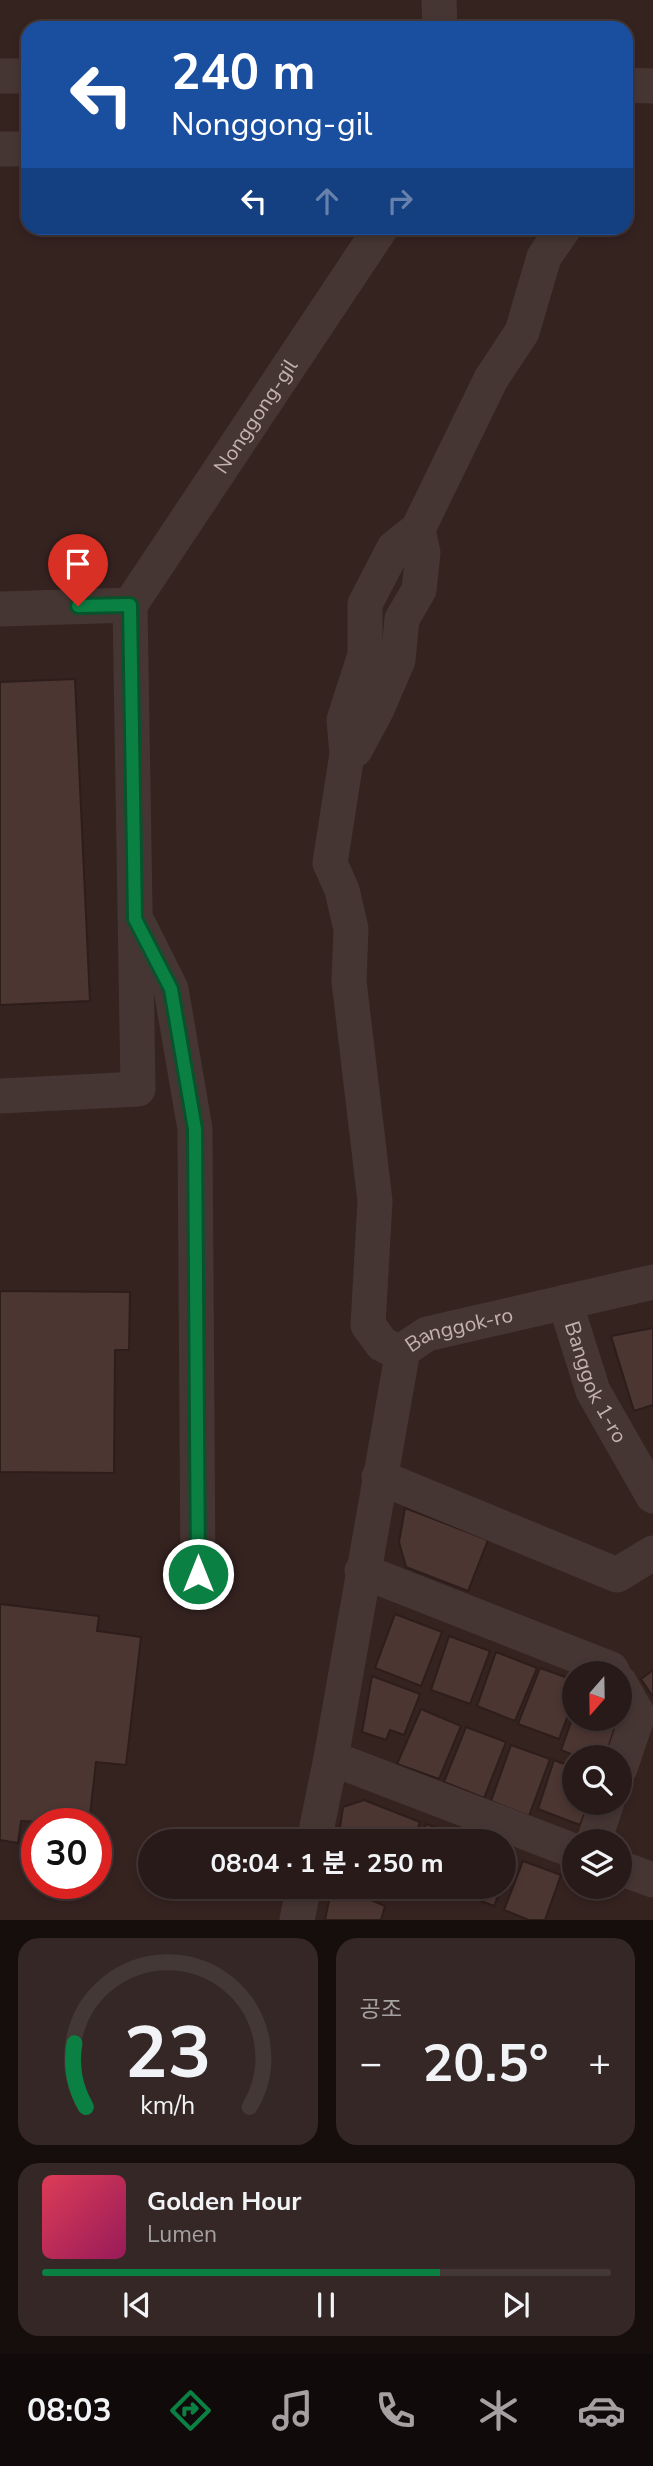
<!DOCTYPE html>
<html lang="ko">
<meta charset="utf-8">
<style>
:root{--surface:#281a18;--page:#342725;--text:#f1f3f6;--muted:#a5a1a2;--line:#443837;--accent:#0b8043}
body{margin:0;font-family:"Nunito Sans","Noto Sans KR",sans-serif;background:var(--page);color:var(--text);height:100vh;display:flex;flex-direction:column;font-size:26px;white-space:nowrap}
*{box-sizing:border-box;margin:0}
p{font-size:23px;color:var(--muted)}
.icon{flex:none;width:38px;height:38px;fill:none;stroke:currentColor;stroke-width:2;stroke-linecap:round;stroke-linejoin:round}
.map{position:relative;height:1920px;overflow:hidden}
.details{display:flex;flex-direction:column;gap:18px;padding:18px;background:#160e0d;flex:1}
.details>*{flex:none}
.hud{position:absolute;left:21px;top:21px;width:612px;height:214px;border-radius:21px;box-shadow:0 4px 10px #0003,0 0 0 2px var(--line);background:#1a4fa0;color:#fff;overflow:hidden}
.needle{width:46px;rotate:200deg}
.controls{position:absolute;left:562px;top:1661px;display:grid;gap:14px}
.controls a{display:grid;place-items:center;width:70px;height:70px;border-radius:50%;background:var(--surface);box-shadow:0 4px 10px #0003,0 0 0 2px var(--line);font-size:35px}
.speed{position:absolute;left:21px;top:1808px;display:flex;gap:14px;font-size:35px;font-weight:700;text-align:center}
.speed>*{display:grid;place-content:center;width:91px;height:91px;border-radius:50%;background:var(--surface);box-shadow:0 4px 10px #0003,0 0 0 2px var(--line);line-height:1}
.speed .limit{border:10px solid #d22;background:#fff;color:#111}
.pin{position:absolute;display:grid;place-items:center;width:60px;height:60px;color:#fff;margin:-72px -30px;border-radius:50% 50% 50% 0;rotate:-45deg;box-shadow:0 0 7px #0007}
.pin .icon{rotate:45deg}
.me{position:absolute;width:77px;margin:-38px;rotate:0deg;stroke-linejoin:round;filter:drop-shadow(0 0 5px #0008)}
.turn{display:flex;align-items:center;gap:24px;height:147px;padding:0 35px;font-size:32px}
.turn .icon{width:91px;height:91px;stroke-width:2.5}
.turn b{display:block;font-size:49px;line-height:60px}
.lanes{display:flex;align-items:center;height:66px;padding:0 35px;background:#0003;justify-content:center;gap:35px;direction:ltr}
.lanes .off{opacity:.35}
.big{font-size:52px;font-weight:700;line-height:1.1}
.details .tile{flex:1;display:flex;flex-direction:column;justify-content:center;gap:10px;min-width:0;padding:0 24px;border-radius:21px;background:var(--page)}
.details .dial{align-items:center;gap:0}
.dial svg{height:182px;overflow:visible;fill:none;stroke:var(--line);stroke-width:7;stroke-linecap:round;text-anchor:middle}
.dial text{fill:var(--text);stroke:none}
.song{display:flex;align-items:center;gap:21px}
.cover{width:84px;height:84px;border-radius:10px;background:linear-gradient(135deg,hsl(350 70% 55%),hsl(330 70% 35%))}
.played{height:7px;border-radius:4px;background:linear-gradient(90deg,var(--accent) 70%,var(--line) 70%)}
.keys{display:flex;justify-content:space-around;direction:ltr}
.heat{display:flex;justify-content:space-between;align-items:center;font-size:38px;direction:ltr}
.details .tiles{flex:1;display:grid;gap:18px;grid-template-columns:1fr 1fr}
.tile:last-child{grid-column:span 2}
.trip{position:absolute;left:138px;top:1829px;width:378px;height:70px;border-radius:35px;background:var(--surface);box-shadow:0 4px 10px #0003,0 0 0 2px var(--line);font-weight:700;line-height:70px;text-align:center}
.tabs{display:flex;height:112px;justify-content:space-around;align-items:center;background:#100a0a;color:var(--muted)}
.tabs .icon{width:49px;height:49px}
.tabs .selected{color:var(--accent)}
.tabs b{font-size:32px;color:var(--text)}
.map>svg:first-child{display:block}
</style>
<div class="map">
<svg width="653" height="1920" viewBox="0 0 653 1920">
<rect width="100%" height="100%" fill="#352320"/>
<g fill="#4c3632" stroke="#2d1d1b" stroke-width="2">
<path d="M75 679 90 1001 0 1005V682Z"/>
<path d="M0 1291 130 1292 129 1350H115L114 1473 0 1472Z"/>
<path d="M653 1328V1405L634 1411 611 1336Z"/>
<path d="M405 1508 488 1540 468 1591 406 1567 399 1542Z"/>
<path d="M0 1604 99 1616 97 1631 141 1637 126 1765 96 1762 89 1824 21 1821 18 1843 0 1840Z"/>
<path d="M395 1614 442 1632 421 1686 375 1668Z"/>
<path d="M449 1636 490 1651 470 1704 431 1690Z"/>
<path d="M496 1652 537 1668 515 1721 477 1706Z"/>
<path d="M540 1668 574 1680V1699L559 1739 518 1724Z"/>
<path d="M653 1670V1697L641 1679Z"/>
<path d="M372 1676 420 1694 404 1735 390 1730 386 1740 362 1732Z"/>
<path d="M421 1709 461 1726 439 1779 397 1764Z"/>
<path d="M574 1714V1718H618L605 1757H578L561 1750Z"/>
<path d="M466 1727 506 1742 484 1798 444 1782Z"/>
<path d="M511 1745 550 1759 529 1816 491 1801Z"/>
<path d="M554 1760 574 1768V1802H589L580 1825 538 1809Z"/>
<path d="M364 1800 420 1822 413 1841H338L343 1807Z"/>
<path d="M426 1824 468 1839 467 1841H420Z"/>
<path d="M504 1853 514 1857 504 1881Z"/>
<path d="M523 1861 561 1875 545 1920H529L504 1910Z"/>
<path d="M332 1886H339L385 1906 381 1920H325Z"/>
<path d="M458 1886H502L494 1906 457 1892Z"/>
</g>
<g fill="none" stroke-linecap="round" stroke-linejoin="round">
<g stroke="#463633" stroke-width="35">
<path d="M439 0 440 28"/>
<path d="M0 76H28"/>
<path d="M626 85 653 86"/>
<path d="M0 149H28"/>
<path d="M0 609 130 605"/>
<path d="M347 754 355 750 376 711 398 660 402 619 419 590 423 553 418 529"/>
<path d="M139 925 171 989 195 1129 198 1574"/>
<path id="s1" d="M0 1096 138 1089 130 605 381 228"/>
<path id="s2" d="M565 1302 593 1391 653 1496"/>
<path d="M402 1354 382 1344 368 1325 375 1201 349 981 351 929 342 890 330 863 347 754 344 720 365 655V604L394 548 418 529 491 379 522 332 544 257 564 228"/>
<path d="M379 1477 617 1575 653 1553"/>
<path d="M362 1571 611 1669 613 1673"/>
<path d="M620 1683 638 1715 620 1768"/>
<path d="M331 1758 574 1851"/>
<path id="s3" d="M314 1841 331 1758 403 1350 427 1334 653 1282"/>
<path d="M594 1841 607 1802"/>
<path d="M620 1868 653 1880"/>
<path d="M297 1920 304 1886"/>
</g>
</g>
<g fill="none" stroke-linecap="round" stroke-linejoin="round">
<defs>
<path id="route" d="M78 606 130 605 135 919 171 989 195 1129 198 1574"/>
</defs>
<use href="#route" stroke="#07532c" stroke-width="18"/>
<use href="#route" stroke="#0b8043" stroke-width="12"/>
</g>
<g text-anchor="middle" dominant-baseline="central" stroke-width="7" stroke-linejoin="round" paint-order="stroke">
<g font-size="21" fill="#c3b1ad" stroke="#2b1b19">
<text stroke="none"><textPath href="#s1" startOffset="849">Nonggong-gil</textPath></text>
<text stroke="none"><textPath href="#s3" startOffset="560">Banggok-ro</textPath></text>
<text stroke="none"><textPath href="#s2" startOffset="86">Banggok 1-ro</textPath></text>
</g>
</g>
</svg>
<div class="controls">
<a><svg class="needle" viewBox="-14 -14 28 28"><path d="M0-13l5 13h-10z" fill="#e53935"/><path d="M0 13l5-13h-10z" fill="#a5a1a2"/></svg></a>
<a><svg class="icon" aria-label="search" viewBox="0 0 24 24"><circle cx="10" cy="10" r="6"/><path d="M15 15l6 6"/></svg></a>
<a><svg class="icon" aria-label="layers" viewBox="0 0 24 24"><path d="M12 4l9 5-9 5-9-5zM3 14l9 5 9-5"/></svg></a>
</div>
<div class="speed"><div class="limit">30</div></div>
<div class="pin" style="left:78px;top:606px;background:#d93025"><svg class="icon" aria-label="arrive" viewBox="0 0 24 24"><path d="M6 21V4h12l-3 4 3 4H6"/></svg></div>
<svg class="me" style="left:198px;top:1574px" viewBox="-20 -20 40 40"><circle r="17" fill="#0b8043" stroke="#fff" stroke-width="3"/><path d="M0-11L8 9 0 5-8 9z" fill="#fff"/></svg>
<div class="trip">08:04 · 1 분 · 250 m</div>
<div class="hud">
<div class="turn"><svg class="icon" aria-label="left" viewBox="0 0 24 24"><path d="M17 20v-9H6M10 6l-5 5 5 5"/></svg><div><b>240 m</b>Nonggong-gil</div></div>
<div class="lanes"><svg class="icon" aria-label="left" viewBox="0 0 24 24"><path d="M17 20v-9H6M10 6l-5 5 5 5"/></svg><svg class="icon off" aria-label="ahead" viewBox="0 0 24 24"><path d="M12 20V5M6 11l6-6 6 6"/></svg><svg class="icon off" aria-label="right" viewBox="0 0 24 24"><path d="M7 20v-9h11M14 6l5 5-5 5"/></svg></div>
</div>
</div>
<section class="details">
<div class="tiles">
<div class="tile dial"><svg viewBox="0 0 100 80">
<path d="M14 69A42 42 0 1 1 86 69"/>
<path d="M14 69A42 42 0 0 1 9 41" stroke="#0b8043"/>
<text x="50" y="56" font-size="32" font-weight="700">23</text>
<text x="50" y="72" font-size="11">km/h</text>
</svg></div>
<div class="tile"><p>공조</p>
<div class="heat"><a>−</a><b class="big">20.5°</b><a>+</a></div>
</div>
<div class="tile">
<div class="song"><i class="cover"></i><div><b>Golden Hour</b><p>Lumen</p></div></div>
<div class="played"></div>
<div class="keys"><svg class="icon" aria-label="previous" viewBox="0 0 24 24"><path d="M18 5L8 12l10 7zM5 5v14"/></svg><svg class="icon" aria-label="pause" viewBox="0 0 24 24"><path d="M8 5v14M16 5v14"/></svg><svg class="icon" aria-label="next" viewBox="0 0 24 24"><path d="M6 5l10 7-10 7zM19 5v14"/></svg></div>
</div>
</div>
</section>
<nav class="tabs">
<b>08:03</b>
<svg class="icon selected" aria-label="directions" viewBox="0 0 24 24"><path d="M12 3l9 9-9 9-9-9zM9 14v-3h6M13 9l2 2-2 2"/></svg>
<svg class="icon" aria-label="music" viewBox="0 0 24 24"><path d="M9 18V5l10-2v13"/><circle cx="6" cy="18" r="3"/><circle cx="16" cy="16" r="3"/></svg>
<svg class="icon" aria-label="phone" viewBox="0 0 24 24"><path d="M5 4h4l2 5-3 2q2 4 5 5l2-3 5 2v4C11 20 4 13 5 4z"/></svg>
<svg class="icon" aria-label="climate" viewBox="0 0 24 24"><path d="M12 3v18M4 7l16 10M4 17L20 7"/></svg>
<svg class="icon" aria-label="car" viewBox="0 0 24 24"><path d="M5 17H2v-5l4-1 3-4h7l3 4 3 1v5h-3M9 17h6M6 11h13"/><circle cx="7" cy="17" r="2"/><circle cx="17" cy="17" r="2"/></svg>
</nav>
